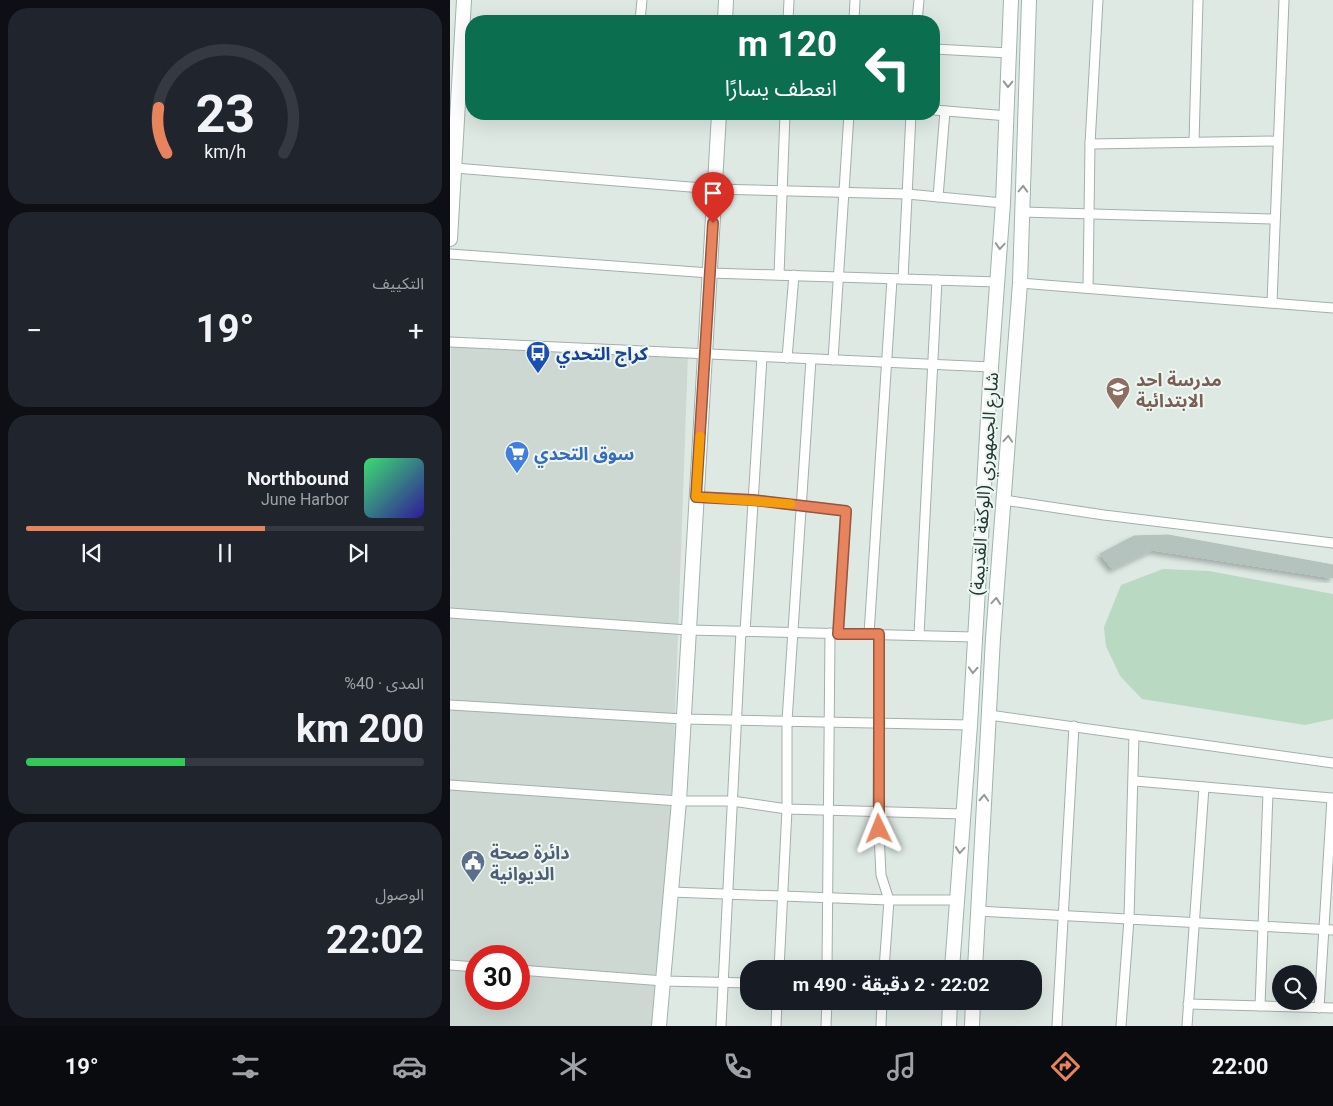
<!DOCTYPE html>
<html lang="ar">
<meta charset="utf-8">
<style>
:root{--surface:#171b24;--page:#20242c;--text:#f1f3f6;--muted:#9ea1a6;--line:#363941;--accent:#e7845e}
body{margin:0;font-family:Roboto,"Noto Sans Arabic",sans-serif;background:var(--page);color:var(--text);direction:rtl;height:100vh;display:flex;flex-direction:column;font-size:19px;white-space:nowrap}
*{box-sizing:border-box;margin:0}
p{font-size:16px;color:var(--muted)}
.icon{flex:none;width:28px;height:28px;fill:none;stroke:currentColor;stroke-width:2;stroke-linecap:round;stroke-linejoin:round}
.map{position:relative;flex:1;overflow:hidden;direction:ltr}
.details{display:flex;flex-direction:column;gap:8px;padding:8px;background:#0d0f14;width:450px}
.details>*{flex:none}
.guide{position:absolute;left:15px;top:15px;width:475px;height:105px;border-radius:20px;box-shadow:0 5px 20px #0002;direction:rtl;background:#0b6e4f;color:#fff;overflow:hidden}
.buttons{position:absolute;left:822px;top:965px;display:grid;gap:10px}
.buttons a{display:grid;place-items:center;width:45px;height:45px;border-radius:50%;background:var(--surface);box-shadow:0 5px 20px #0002;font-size:25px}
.speed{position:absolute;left:15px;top:945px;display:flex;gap:10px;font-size:25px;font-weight:700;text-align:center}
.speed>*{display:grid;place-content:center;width:65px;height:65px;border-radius:50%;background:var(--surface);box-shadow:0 5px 20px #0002;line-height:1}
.speed .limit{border:8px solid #d22;background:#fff;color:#111}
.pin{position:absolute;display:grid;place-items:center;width:42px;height:42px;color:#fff;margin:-51px -21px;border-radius:50% 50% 50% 0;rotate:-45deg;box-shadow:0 0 5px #0007}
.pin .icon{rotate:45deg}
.me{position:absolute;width:55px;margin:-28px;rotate:358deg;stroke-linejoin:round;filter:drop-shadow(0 0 4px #0008)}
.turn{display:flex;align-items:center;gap:18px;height:105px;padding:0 20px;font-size:22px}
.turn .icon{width:65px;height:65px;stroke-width:2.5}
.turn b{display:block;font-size:35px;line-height:42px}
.big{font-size:38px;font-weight:700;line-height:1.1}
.details .card{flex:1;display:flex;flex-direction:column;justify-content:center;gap:8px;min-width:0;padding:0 18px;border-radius:20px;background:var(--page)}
.details .dial{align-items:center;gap:0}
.dial svg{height:130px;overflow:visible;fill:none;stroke:var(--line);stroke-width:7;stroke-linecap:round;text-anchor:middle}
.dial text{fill:var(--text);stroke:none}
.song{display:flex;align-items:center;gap:15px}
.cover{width:60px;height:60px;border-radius:8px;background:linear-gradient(135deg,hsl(140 70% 55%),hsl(250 70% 35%))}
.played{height:5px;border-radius:2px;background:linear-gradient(90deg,var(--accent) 60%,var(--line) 60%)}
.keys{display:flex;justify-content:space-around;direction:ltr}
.heat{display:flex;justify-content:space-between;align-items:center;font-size:28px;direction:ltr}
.charge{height:8px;border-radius:4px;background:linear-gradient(90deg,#34c759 40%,var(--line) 0)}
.trip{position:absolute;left:290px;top:960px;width:302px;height:50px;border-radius:20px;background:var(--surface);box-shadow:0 5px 20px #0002;font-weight:700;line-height:50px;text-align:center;direction:rtl}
.menu{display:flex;height:80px;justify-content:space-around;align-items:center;background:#090b0e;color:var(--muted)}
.menu .icon{width:35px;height:35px}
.menu .current{color:var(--accent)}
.menu b{font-size:22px;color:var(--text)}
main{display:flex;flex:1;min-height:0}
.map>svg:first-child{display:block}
</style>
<main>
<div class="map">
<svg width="883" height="1026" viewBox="0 0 883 1026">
<defs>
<filter id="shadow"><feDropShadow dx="-3.5" dy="3.5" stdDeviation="2.5" flood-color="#0004"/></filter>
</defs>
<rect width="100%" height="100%" fill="#dee9e4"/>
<path fill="#cdd8d3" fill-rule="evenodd" d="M1 347 238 355 214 1026H0ZM26 956H69V999H26Z"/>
<path fill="#b9d9c2" d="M713 569 759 571 883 594V719L855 725 692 699 670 676 656 646 654 627 671 585Z"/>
<path fill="#b4c3bd" stroke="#b2c2bb" filter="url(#shadow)" d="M718 535 883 565V578L702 550 662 569 650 554 684 536Z"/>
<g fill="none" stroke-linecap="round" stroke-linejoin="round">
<defs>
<g id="street">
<path d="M190 21 192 0"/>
<path d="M338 21 339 0"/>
<path d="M404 21 405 0"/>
<path d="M467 21 469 0"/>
<path d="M484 49 559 53"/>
<path d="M9 95 21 96"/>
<path d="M484 110 558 116"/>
<path d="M744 142 748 0"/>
<path d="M640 144 828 141"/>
<path d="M5 168 265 189 457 194 553 203"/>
<path d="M488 197 495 111"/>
<path d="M572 212 825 219"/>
<path d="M0 254 260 273 548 282"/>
<path d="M329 275 335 114"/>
<path d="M453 279 461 114"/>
<path d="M570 283 883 308"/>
<path d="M638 288 640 144 648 0"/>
<path d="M822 303 834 0"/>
<path d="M0 342 541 367"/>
<path d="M337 358 344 275"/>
<path d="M383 360 399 114"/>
<path d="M246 497 303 500 396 511 388 634"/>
<path d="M554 500 654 515 883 543"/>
<path d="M0 613 238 630 524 637"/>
<path d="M295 632 312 357"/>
<path d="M419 634 442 279"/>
<path d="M429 634 428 813 431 875 439 900 434 969"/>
<path d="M469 635 487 280"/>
<path d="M0 705 233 719 520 725"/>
<path d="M539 715 883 763"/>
<path d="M685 781 882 798 869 1008"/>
<path d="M0 785 229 801H282L337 809 513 814"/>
<path d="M221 892 439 900H506"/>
<path d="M528 911 883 930"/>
<path d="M0 965 26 967"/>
<path d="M329 969 337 809V721L361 359"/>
<path d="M377 969 380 633"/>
<path d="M69 970 214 981 299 983"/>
<path d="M738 1004 883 1008"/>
<path d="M810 1006 818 793"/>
<path d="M271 1026 291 631"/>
<path d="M326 1026 327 1001"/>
<path d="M376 1026 377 1001"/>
<path d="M431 1026 432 1001"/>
<path d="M607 1026 624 726"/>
<path d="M671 1026 679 919 684 735"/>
<path d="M737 1026 754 787"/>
</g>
<g id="secondary">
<path d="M275 21 276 0"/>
<path d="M0 239 14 0"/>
<path d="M502 969 520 725 541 367 553 203 561 0"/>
<path d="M525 969 543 638 570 283 579 0"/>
<path d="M209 1026 229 801 269 114"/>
<path d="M499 1026 500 1001"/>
<path d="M522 1026 523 1001"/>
</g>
</defs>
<use href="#street" stroke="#a2b0ab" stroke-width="11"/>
<use href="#secondary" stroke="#9fb4ad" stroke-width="16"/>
<use href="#street" stroke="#fff" stroke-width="9"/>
<use href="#secondary" stroke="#fff" stroke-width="14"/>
</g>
<defs><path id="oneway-chevron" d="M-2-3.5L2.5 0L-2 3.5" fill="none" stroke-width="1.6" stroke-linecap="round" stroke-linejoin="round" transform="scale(1.25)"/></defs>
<g stroke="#909b98">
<use href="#oneway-chevron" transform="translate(558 84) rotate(91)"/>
<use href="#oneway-chevron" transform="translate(573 189) rotate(-88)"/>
<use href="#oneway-chevron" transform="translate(550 246) rotate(94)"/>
<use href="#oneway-chevron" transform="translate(558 439) rotate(-86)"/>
<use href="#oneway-chevron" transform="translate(546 601) rotate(-85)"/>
<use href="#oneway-chevron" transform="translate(523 670) rotate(93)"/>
<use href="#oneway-chevron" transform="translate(534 798) rotate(-87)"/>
<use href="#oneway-chevron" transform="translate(510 850) rotate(95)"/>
</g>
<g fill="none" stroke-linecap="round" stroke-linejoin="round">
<defs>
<path id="route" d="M263 223 246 497 303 500 396 511 388 634H429V829"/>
</defs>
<use href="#route" stroke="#96563d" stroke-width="12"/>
<use href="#route" stroke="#e7845e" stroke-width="9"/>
<path stroke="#f59e0b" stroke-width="9" d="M250 436 246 497 341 504"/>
</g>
<defs>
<symbol id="bus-pin" viewBox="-11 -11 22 30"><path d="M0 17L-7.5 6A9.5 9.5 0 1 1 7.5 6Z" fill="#1a4fb4" stroke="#eef6f2"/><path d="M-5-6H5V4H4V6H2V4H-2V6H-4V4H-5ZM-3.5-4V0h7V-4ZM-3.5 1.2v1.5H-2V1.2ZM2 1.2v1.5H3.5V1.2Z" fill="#fff"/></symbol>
<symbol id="school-pin" viewBox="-11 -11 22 30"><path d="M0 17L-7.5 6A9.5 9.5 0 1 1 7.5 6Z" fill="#8d6e63" stroke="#eef6f2"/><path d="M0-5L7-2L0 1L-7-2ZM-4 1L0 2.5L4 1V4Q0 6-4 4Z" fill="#fff"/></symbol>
<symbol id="supermarket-pin" viewBox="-11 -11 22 30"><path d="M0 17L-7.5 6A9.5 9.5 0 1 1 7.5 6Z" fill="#3f7fe0" stroke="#eef6f2"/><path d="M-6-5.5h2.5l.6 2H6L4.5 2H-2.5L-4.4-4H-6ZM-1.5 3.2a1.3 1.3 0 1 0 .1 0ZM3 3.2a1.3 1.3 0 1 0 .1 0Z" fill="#fff"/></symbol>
<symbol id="civic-pin" viewBox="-11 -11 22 30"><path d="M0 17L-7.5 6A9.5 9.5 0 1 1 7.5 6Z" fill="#5c6f8a" stroke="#eef6f2"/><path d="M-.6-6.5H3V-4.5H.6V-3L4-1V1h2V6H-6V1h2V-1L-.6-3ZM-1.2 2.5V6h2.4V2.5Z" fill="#fff"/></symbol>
</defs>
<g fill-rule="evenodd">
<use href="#bus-pin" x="74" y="339" width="28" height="38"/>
<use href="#school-pin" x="654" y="375" width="28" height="38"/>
<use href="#supermarket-pin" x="53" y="439" width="28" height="38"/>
<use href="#civic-pin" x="9" y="848" width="28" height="38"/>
</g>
<g text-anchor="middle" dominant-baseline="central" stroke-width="4" stroke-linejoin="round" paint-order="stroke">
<g font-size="18" font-weight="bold" fill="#164399" stroke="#eef6f2" text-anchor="start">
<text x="106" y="353">كراج التحدي</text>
</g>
<g font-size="18" font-weight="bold" fill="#785e54" stroke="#eef6f2" text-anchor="start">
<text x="686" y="379">مدرسة احد<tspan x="686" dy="21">الابتدائية</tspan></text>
</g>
<g font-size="18" font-weight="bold" fill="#366cbe" stroke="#eef6f2" text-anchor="start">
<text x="84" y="453">سوق التحدي</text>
</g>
<g font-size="18" fill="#213732" stroke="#eef6f2">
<text transform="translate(534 484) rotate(-86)">شارع الجمهوري (الوكفة القديمة)</text>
</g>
<g font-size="18" font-weight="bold" fill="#4e5e75" stroke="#eef6f2" text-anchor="start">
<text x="40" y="852">دائرة صحة<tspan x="40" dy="21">الديوانية</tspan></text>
</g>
</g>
</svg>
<div class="buttons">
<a><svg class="icon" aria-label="search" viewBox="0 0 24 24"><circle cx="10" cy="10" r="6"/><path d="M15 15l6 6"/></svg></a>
</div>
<div class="speed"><div class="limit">30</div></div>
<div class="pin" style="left:263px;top:223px;background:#d93025"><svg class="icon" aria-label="arrive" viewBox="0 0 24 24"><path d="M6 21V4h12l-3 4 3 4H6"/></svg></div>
<svg class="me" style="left:429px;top:829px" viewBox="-20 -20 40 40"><path d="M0-17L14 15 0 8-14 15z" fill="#e7845e" stroke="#fff" stroke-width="4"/></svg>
<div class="trip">22:02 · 2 دقيقة · 490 m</div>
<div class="guide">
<div class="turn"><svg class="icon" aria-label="left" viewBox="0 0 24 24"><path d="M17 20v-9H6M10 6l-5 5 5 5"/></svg><div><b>120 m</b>انعطف يسارًا</div></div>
</div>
</div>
<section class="details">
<div class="card dial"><svg viewBox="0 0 100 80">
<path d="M14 69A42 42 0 1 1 86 69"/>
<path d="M14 69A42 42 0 0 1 9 41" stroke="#e7845e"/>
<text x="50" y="56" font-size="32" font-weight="700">23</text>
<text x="50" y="72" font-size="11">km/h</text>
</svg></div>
<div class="card"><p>التكييف</p>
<div class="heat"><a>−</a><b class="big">19°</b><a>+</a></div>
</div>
<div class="card">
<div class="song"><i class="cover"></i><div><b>Northbound</b><p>June Harbor</p></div></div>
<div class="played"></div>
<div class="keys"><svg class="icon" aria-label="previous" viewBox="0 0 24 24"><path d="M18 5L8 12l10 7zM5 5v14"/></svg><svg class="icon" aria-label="pause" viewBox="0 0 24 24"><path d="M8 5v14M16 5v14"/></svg><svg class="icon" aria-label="next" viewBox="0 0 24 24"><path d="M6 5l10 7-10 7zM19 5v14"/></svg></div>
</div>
<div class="card"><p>المدى · 40%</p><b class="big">200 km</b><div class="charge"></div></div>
<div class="card"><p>الوصول</p><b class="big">22:02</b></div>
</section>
</main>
<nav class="menu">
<b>22:00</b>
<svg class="icon current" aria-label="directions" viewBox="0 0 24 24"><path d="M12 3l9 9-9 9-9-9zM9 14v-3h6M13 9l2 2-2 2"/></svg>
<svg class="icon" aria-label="music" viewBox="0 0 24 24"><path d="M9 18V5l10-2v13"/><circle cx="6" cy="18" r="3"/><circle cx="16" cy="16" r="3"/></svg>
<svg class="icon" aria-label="phone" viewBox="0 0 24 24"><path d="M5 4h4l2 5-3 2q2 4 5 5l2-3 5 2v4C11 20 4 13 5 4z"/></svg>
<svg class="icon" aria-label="climate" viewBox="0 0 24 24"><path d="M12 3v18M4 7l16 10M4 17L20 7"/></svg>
<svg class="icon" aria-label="car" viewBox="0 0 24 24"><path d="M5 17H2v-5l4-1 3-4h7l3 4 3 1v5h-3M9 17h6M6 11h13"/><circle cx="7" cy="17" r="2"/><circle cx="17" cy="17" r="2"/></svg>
<svg class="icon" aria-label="filters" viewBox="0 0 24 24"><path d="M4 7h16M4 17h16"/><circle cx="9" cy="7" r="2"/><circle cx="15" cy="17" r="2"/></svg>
<b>19°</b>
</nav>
